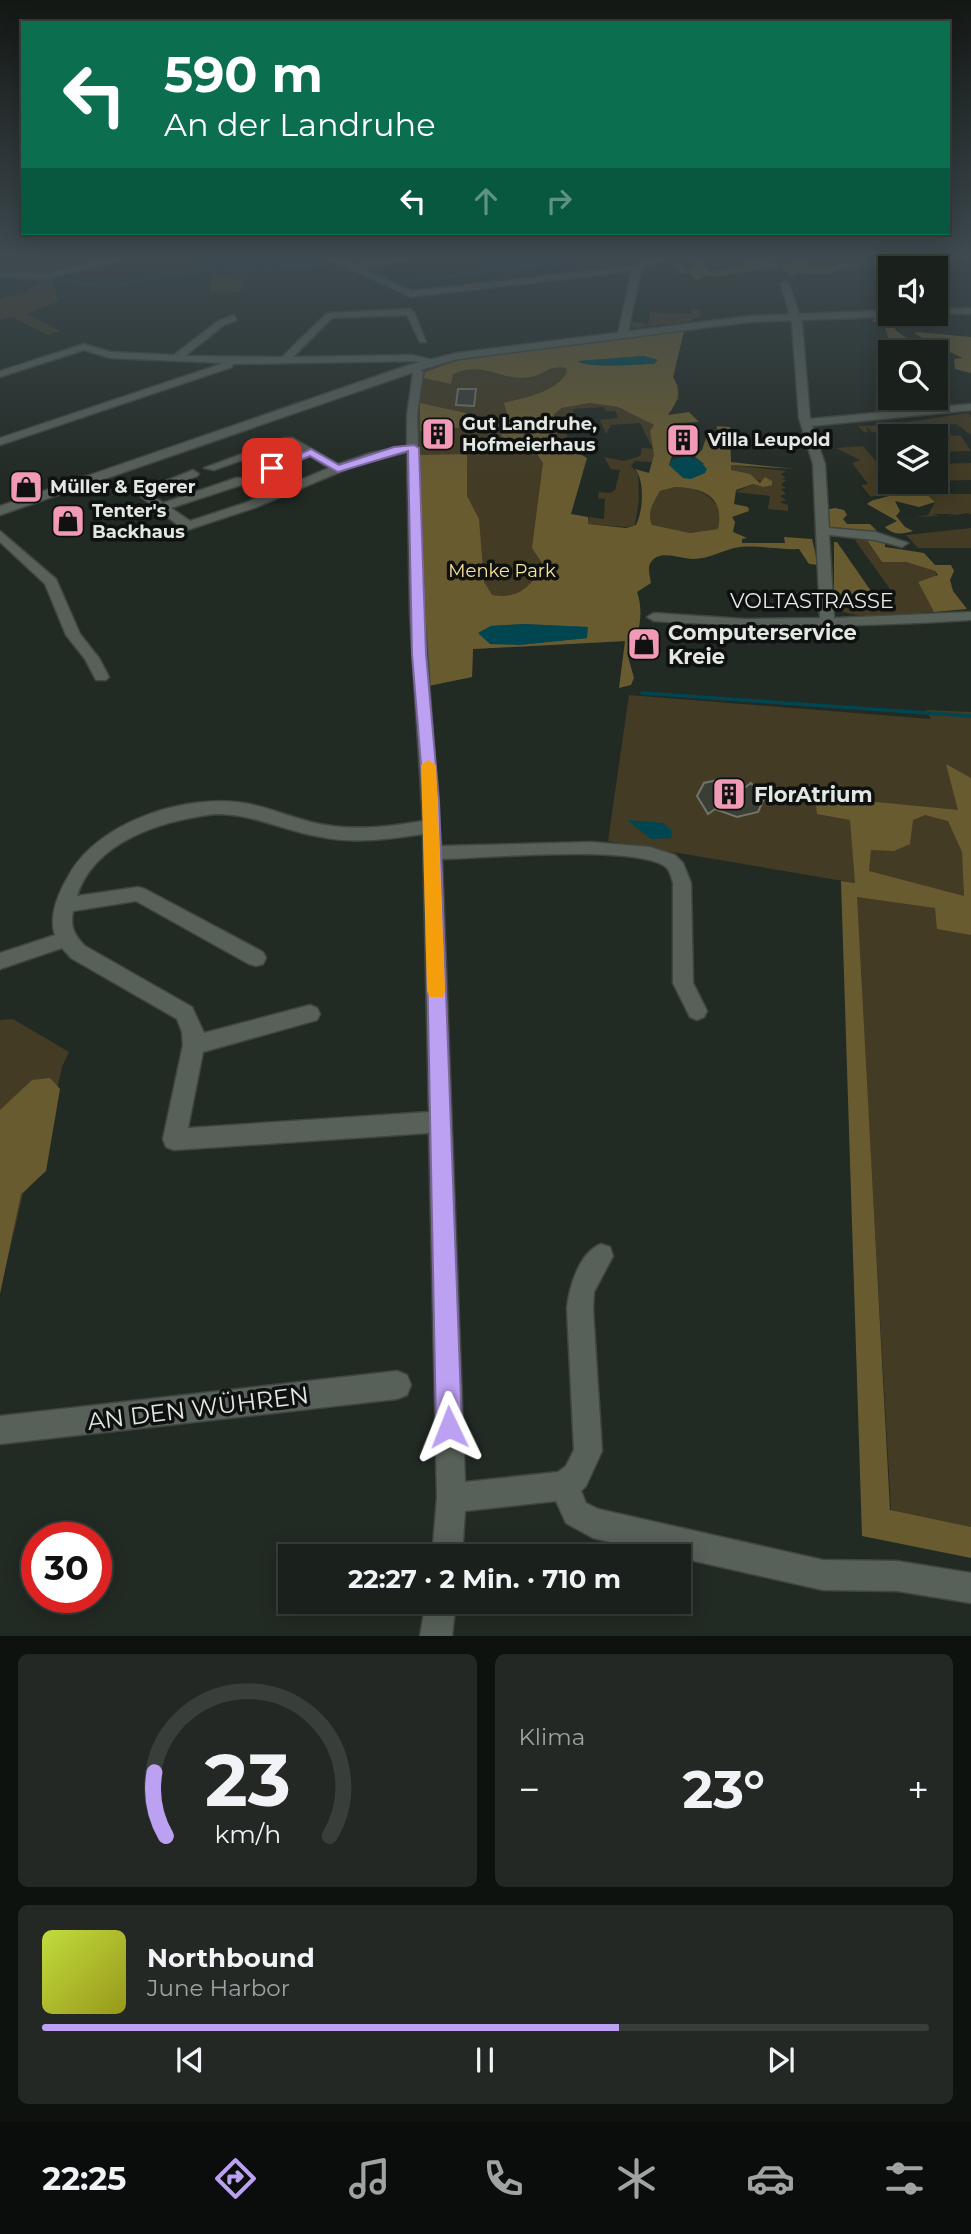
<!DOCTYPE html>
<html lang="de">
<meta charset="utf-8">
<style>
:root{--surface:#1a201b;--page:#232824;--text:#f1f3f6;--muted:#9fa3a3;--line:#383e3a;--accent:#bca0f2}
body{margin:0;font-family:Montserrat,sans-serif;background:var(--page);color:var(--text);height:100vh;display:flex;flex-direction:column;font-size:26px;white-space:nowrap}
*{box-sizing:border-box;margin:0}
p{font-size:23px;color:var(--muted)}
.icon{flex:none;width:38px;height:38px;fill:none;stroke:currentColor;stroke-width:2;stroke-linecap:round;stroke-linejoin:round}
.map{position:relative;height:1636px;overflow:hidden}
.sheet{display:flex;flex-direction:column;gap:18px;padding:18px;background:#0e120f;flex:1}
.sheet>*{flex:none}
.guide{position:absolute;left:21px;top:21px;width:929px;height:214px;border-radius:0px;box-shadow:0 4px 18px #0003,0 0 0 2px var(--line);background:#0b6e4f;color:#fff;overflow:hidden}
.tools{position:absolute;left:878px;top:256px;display:grid;gap:14px}
.tools a{display:grid;place-items:center;width:70px;height:70px;border-radius:0px;background:var(--surface);box-shadow:0 4px 18px #0003,0 0 0 2px var(--line);font-size:35px}
.speed{position:absolute;left:21px;top:1522px;display:flex;gap:14px;font-size:35px;font-weight:700;text-align:center}
.speed>*{display:grid;place-content:center;width:91px;height:91px;border-radius:50%;background:var(--surface);box-shadow:0 4px 18px #0003,0 0 0 2px var(--line);line-height:1}
.speed .limit{border:10px solid #d22;background:#fff;color:#111}
.pin{position:absolute;display:grid;place-items:center;width:60px;height:60px;color:#fff;margin:-30px;border-radius:14px;box-shadow:0 4px 10px #0006}
.me{position:absolute;width:77px;margin:-38px;rotate:358deg;stroke-linejoin:round;filter:drop-shadow(0 0 5px #0008)}
.turn{display:flex;align-items:center;gap:24px;height:147px;padding:0 28px;font-size:32px}
.turn .icon{width:91px;height:91px;stroke-width:2.5}
.turn b{display:block;font-size:49px;line-height:60px}
.lanes{display:flex;align-items:center;height:66px;padding:0 28px;background:#0003;justify-content:center;gap:35px;direction:ltr}
.lanes .off{opacity:.35}
.big{font-size:52px;font-weight:700;line-height:1.1}
.sheet .widget{flex:1;display:flex;flex-direction:column;justify-content:center;gap:10px;min-width:0;padding:0 24px;border-radius:10px;background:var(--page)}
.sheet .dial{align-items:center;gap:0}
.dial svg{height:182px;overflow:visible;fill:none;stroke:var(--line);stroke-width:7;stroke-linecap:round;text-anchor:middle}
.dial text{fill:var(--text);stroke:none}
.song{display:flex;align-items:center;gap:21px}
.cover{width:84px;height:84px;border-radius:10px;background:linear-gradient(135deg,hsl(70 70% 55%),hsl(60 70% 35%))}
.played{height:7px;border-radius:4px;background:linear-gradient(90deg,var(--accent) 65%,var(--line) 65%)}
.keys{display:flex;justify-content:space-around;direction:ltr}
.heat{display:flex;justify-content:space-between;align-items:center;font-size:38px;direction:ltr}
.sheet .tiles{flex:1;display:grid;gap:18px;grid-template-columns:1fr 1fr}
.widget:last-child{grid-column:span 2}
.trip{position:absolute;left:278px;top:1544px;width:413px;height:70px;border-radius:0px;background:var(--surface);box-shadow:0 4px 18px #0003,0 0 0 2px var(--line);font-weight:700;line-height:70px;text-align:center}
.dock{display:flex;height:112px;justify-content:space-around;align-items:center;background:#0a0d0b;color:var(--muted)}
.dock .icon{width:49px;height:49px}
.dock .current{color:var(--accent)}
.dock b{font-size:32px;color:var(--text)}
.map>svg:first-child{display:block}
</style>
<div class="map">
<svg width="971" height="1636" viewBox="0 0 971 1636">
<rect width="100%" height="100%" fill="#222a24"/>
<g fill="#433b24">
<path d="M242 274 241 292 210 293 212 276Z"/>
<path d="M42 281 53 282 59 301 27 314 61 331 48 335 12 317 0 320V299L28 290Z"/>
<path d="M689 309 700 310 701 316 688 322 634 328 631 325 632 321 648 325 650 312 692 314Z"/>
<path d="M684 331 673 377 678 386 679 400 607 397 534 409 570 494 564 527 626 641 473 649 472 677 428 686 416 421 423 370 440 363 544 346Z"/>
<path d="M590 403 618 407 654 425 650 432 653 449 640 423 611 425 606 434 600 420 618 418 615 411H606L603 407 573 409 574 415 561 419 569 441H577L581 452 570 449 555 439 554 414 563 408Z"/>
<path d="M968 413 971 417V435L956 424 925 426 933 434 961 436 971 451 936 452V436H910L905 430 872 432 866 426 868 432H864L858 426 889 425Z"/>
<path d="M863 446 900 489 871 497 861 485 868 484 852 463 860 460 836 448Z"/>
<path d="M642 448 658 449 652 462 635 461 631 466 638 474 639 500 635 525 626 527 587 524 589 517 604 519 605 499 598 498 599 492 610 493 615 490 620 470 611 469 604 457 624 461 640 456Z"/>
<path d="M971 463V480L936 481V464Z"/>
<path d="M731 465 786 471 781 474 786 478 781 479 786 480 781 485 786 488 781 489 786 494 780 496 786 500 780 502 788 505V511L768 509 770 496 735 492 753 484 771 485 731 470Z"/>
<path d="M675 487C697 488 709 492 721 511L718 529 690 533 652 526C647 512 653 503 660 491Z"/>
<path d="M928 494H971V515L968 513 943 517 956 514H932L940 516 915 517 928 515 935 502Z"/>
<path d="M971 528V548H918L906 535Z"/>
<path d="M861 539H869L868 543 882 562H906L935 571 937 578 918 582 934 612C909 613 860 621 839 610L837 602 870 601 876 610 894 608 882 591 890 589 855 540Z"/>
<path d="M629 695 931 719 926 710 971 712V1558L891 1510 855 883 608 841Z"/>
<path d="M13 1019 69 1052 62 1067 38 1178 23 1194 0 1290V1020Z"/>
</g>
<g fill="#695b30" fill-rule="evenodd">
<path d="M685 255H698L694 256 711 272 744 266 746 263 734 255 762 263 761 260 779 264 804 261 814 268 839 264 880 265 845 268 824 275 797 273 791 277 780 265 777 269 762 268V271C745 268 722 281 704 275L705 277 696 280 690 273H676L681 269 670 265 678 264 687 270 693 267 694 261 677 256Z"/>
<path d="M886 315 892 317 890 323C898 335 911 342 926 340L914 333 918 332 971 337V373L955 369 954 359 963 358 938 347 936 352 882 350 880 348 891 347 884 324 871 321Z"/>
<path d="M684 331 673 377C682 393 678 401 668 415L689 412 699 422 673 423 672 431 667 434V442L674 449 669 465 704 464 695 457 702 450 706 438H716L717 426 730 427 731 462 794 469 731 465V470L750 474 760 483 765 477 772 481V485L764 487 753 484 736 490 734 504 748 507 749 511 732 517 735 522 733 532 747 538 742 539V543H785L784 537 812 539 818 565 809 564 799 549C780 550 761 545 740 547 724 549 710 559 693 559 680 559 660 549 651 562 647 567 650 577 651 583L637 592C644 610 640 640 627 653L634 678 631 685 619 688 625 641 473 649 472 677 428 686 420 455 467 454V496L479 519 484 582 492 595C519 600 530 586 544 566L532 548 543 463 533 448H503L501 432 426 425 424 431H420V403L470 414 489 425 510 426 504 403C524 398 557 392 567 372L566 368C549 364 544 375 530 377 501 382 485 360 453 374L451 384 424 378 425 372 456 361 544 346ZM644 356 657 360 653 364C633 364 595 369 578 361ZM590 403 618 407 654 425 650 431 654 455 649 473 635 469C645 480 643 512 636 525L626 528 588 524V517L571 514 587 458 555 439 554 414 562 408ZM675 487C703 488 725 496 718 529L690 533 652 525C647 512 653 503 660 491ZM523 624 587 627V638L519 645 479 633 491 626Z"/>
<path d="M893 481H914L935 502 919 507 895 501 900 511 896 516 905 527 913 531C903 534 894 536 885 527L897 521 867 504C876 496 890 500 900 489Z"/>
<path d="M835 508 844 510 847 515 843 519 847 524H870L877 531 827 527 825 510Z"/>
<path d="M869 539 885 542V547L924 553 935 565H951L954 571 950 580 953 591 967 609 934 612 918 582 938 575 935 571 906 562H882L868 542Z"/>
<path d="M834 542H837L871 591H862L867 601 834 602Z"/>
<path d="M946 764 971 778V935L937 929 935 908 857 897 890 1510 971 1527V1558L862 1536 841 881 855 883 850 820 817 814 815 796 958 810ZM925 815 948 821 962 852 964 896 869 871 871 850 894 851 910 844 913 820Z"/>
<path d="M50 1078 60 1089 46 1171 21 1194 0 1294V1110L32 1080Z"/>
</g>
<g fill="#004651">
<path d="M644 356 658 360 654 364C638 364 586 369 578 361Z"/>
<path d="M687 456 699 460 707 469 705 473 691 479 683 478 669 465 672 460Z"/>
<path d="M523 624 588 627 587 638 519 645 490 644 478 633 491 626Z"/>
<path d="M627 820 663 823 671 830 672 838 651 839Z"/>
</g>
<g fill="none" stroke-linecap="round" stroke-linejoin="round">
<g stroke="#004651" stroke-width="2.5">
<path d="M364 268 399 282 625 255"/>
<path d="M0 277 113 286 175 273 326 265"/>
</g>
<path stroke="#004651" stroke-width="3.5" d="M642 693 971 716"/>
</g>
<g fill="#3b3e35" stroke="#71746a" stroke-width="2">
<path d="M458 389H476L474 406 456 405Z"/>
<path d="M428 426H450L447 442 425 441Z"/>
<path d="M722 779 743 789 751 783 764 799 758 812 737 817 715 809 708 814 697 796 704 783Z"/>
</g>
<g fill="none" stroke-linecap="round" stroke-linejoin="round">
<defs>
<g id="street">
<path d="M124 255H139L47 279 0 276V272L47 273Z"/>
<path d="M321 255H332L352 264 416 255H437L361 268 412 291 635 266 662 255H673L641 269 628 333 623 336 618 333 632 271 411 297Z"/>
<path d="M904 255H912L916 268H908Z"/>
<path d="M785 281 789 284 802 323 810 419 971 404V410L812 426 825 464 829 528 875 532 908 543 902 547 875 540 829 535 834 618 971 612V620C865 627 760 628 654 621L647 617 654 613 744 619 820 618 813 464 799 418 792 323 781 284Z"/>
<path d="M410 309 414 312 426 342H420L407 315 332 318 293 357 412 355 433 360V364L412 361 233 364 232 367 0 445V438L224 363 110 358 84 350 0 377V371L84 344 111 352 174 355 218 321 234 315 237 320 224 325 185 356 282 357 327 313Z"/>
<path d="M409 366H417L423 372 417 415 424 614 441 846 591 842 650 847 675 855 683 863 691 883 693 983 707 1011 704 1017 697 1020 690 1017 673 983V883C671 876 670 869 663 865 626 845 488 858 442 859L465 1482 558 1472 566 1466 574 1450 567 1309C569 1287 579 1253 601 1244L610 1247 613 1256 594 1292 593 1309 602 1451 586 1486 581 1491 586 1503 598 1509 823 1560 897 1561 971 1573V1603L897 1591 823 1590 593 1538 566 1523 556 1501 465 1511 462 1556H432L437 1498 429 1133 174 1150 166 1147 163 1139 183 1045 182 1032 177 1019 71 958 62 948 0 969V953L55 935C48 915 59 892 69 875 99 821 186 794 244 803 274 808 302 823 332 826 362 830 393 826 423 821L410 614 407 452 359 464 254 508 169 536 165 535V529L178 525 136 493 193 470 199 474 197 476 151 494 163 503 236 478H244V484L171 508 190 521 245 503 329 468 310 456 257 478H249V474L302 452 288 444 214 470 204 468 285 438H293L338 464 370 453 407 446V415L413 373 408 368ZM216 814C255 814 283 831 321 837 355 844 389 839 423 834L429 1112 188 1128 203 1052 317 1020 320 1014 317 1008 310 1005 204 1033 192 1007 85 946C74 935 70 927 73 911L136 901 249 964 256 966 263 964 266 958 263 952 145 889 138 887 77 896C95 840 164 820 216 814Z"/>
<path d="M0 531 56 579 80 634 99 658 109 677 106 680H96L85 659 66 635 45 584 0 542Z"/>
<path d="M397 1371 407 1375 411 1385 407 1395 397 1399 0 1444V1416Z"/>
<path d="M426 1601H456L452 1636H420Z"/>
</g>
<g id="secondary">
<path d="M971 308V314L931 313H936V309Z"/>
<path d="M891 310V313H914L909 316 750 322 458 359 417 371 0 515V506L409 365 457 353 750 316Z"/>
</g>
</defs>
<use href="#street" stroke="#3f4540" stroke-width="3"/>
<use href="#secondary" stroke="#3f4540" stroke-width="3"/>
<use href="#street" fill="#576059" fill-rule="evenodd"/>
<use href="#secondary" fill="#576059" fill-rule="evenodd"/>
</g>
<linearGradient id="sky" x2="0" y2="1"><stop stop-color="#131714"/><stop offset="0.53" stop-color="#3e4a50"/><stop offset="1" stop-color="#3e4a50" stop-opacity="0"/></linearGradient>
<rect width="971" height="484" fill="url(#sky)"/>
<path fill="#bca0f2" stroke="#7a689d" stroke-width="2" d="M414 445 419 448 426 654 439 801 462 1427 458 1436 449 1439 440 1436 436 1427 424 801 412 654 408 451 338 472 310 456 276 470 267 468 311 449 339 465 394 447Z"/>
<path fill="#f59e0b" d="M428 760 436 765 445 991 443 997H430L427 991 421 765Z"/>
<defs>
<symbol id="building-square" viewBox="-11 -11 22 22"><rect x="-9" y="-9" width="18" height="18" rx="4" fill="#f09ab5" stroke="#0e110f"/><path d="M-4-6H4V6H1V3H-1V6H-4ZM-2.5-4.3h1.7v1.8h-1.7ZM.8-4.3h1.7v1.8H.8ZM-2.5-1h1.7V.8h-1.7ZM.8-1h1.7V.8H.8Z" fill="#111"/></symbol>
<symbol id="shop-square" viewBox="-11 -11 22 22"><rect x="-9" y="-9" width="18" height="18" rx="4" fill="#f09ab5" stroke="#0e110f"/><path d="M-5-2.5h2.3a2.7 3.5 0 0 1 5.4 0H5L5.5 6h-11ZM-1.5-2.5h3a1.5 2.3 0 0 0-3 0Z" fill="#111"/></symbol>
</defs>
<g fill-rule="evenodd">
<use href="#building-square" x="419" y="415" width="38" height="38"/>
<use href="#building-square" x="664" y="421" width="38" height="38"/>
<use href="#shop-square" x="7" y="468" width="38" height="38"/>
<use href="#shop-square" x="49" y="502" width="38" height="38"/>
<use href="#shop-square" x="625" y="625" width="38" height="38"/>
<use href="#building-square" x="710" y="775" width="38" height="38"/>
</g>
<g text-anchor="middle" dominant-baseline="central" stroke-width="7" stroke-linejoin="round" paint-order="stroke">
<g font-size="18" font-weight="bold" fill="#e2e7e3" stroke="#0e110f" text-anchor="start">
<text x="462" y="424">Gut Landruhe,<tspan x="462" dy="21">Hofmeierhaus</tspan></text>
<text x="708" y="440">Villa Leupold</text>
<text x="50" y="487">Müller &amp; Egerer</text>
<text x="92" y="511">Tenter's<tspan x="92" dy="21">Backhaus</tspan></text>
</g>
<g font-size="18" fill="#fbe29b" stroke="#0e110f">
<text x="502" y="571">Menke Park</text>
</g>
<g font-size="21" fill="#e2e7e3" stroke="#0e110f">
<text x="812" y="600">VOLTASTRASSE</text>
</g>
<g font-size="21" font-weight="bold" fill="#e2e7e3" stroke="#0e110f" text-anchor="start">
<text x="668" y="632">Computerservice<tspan x="668" dy="24">Kreie</tspan></text>
<text x="754" y="794">FlorAtrium</text>
</g>
<g font-size="24" fill="#e2e7e3" stroke="#0e110f">
<text transform="translate(198 1408) rotate(-7)">AN DEN WÜHREN</text>
</g>
</g>
</svg>
<div class="tools">
<a><svg class="icon" aria-label="sound" viewBox="0 0 24 24"><path d="M4 9h4l5-4v14l-5-4H4zM17 9q2 3 0 6"/></svg></a>
<a><svg class="icon" aria-label="search" viewBox="0 0 24 24"><circle cx="10" cy="10" r="6"/><path d="M15 15l6 6"/></svg></a>
<a><svg class="icon" aria-label="layers" viewBox="0 0 24 24"><path d="M12 4l9 5-9 5-9-5zM3 14l9 5 9-5"/></svg></a>
</div>
<div class="speed"><div class="limit">30</div></div>
<div class="pin" style="left:272px;top:468px;background:#d93025"><svg class="icon" aria-label="arrive" viewBox="0 0 24 24"><path d="M6 21V4h12l-3 4 3 4H6"/></svg></div>
<svg class="me" style="left:449px;top:1427px" viewBox="-20 -20 40 40"><path d="M0-17L14 15 0 8-14 15z" fill="#bca0f2" stroke="#fff" stroke-width="4"/></svg>
<div class="trip">22:27 · 2 Min. · 710 m</div>
<div class="guide">
<div class="turn"><svg class="icon" aria-label="left" viewBox="0 0 24 24"><path d="M17 20v-9H6M10 6l-5 5 5 5"/></svg><div><b>590 m</b>An der Landruhe</div></div>
<div class="lanes"><svg class="icon" aria-label="left" viewBox="0 0 24 24"><path d="M17 20v-9H6M10 6l-5 5 5 5"/></svg><svg class="icon off" aria-label="ahead" viewBox="0 0 24 24"><path d="M12 20V5M6 11l6-6 6 6"/></svg><svg class="icon off" aria-label="right" viewBox="0 0 24 24"><path d="M7 20v-9h11M14 6l5 5-5 5"/></svg></div>
</div>
</div>
<section class="sheet">
<div class="tiles">
<div class="widget dial"><svg viewBox="0 0 100 80">
<path d="M14 69A42 42 0 1 1 86 69"/>
<path d="M14 69A42 42 0 0 1 9 41" stroke="#bca0f2"/>
<text x="50" y="56" font-size="32" font-weight="700">23</text>
<text x="50" y="72" font-size="11">km/h</text>
</svg></div>
<div class="widget"><p>Klima</p>
<div class="heat"><a>−</a><b class="big">23°</b><a>+</a></div>
</div>
<div class="widget">
<div class="song"><i class="cover"></i><div><b>Northbound</b><p>June Harbor</p></div></div>
<div class="played"></div>
<div class="keys"><svg class="icon" aria-label="previous" viewBox="0 0 24 24"><path d="M18 5L8 12l10 7zM5 5v14"/></svg><svg class="icon" aria-label="pause" viewBox="0 0 24 24"><path d="M8 5v14M16 5v14"/></svg><svg class="icon" aria-label="next" viewBox="0 0 24 24"><path d="M6 5l10 7-10 7zM19 5v14"/></svg></div>
</div>
</div>
</section>
<nav class="dock">
<b>22:25</b>
<svg class="icon current" aria-label="directions" viewBox="0 0 24 24"><path d="M12 3l9 9-9 9-9-9zM9 14v-3h6M13 9l2 2-2 2"/></svg>
<svg class="icon" aria-label="music" viewBox="0 0 24 24"><path d="M9 18V5l10-2v13"/><circle cx="6" cy="18" r="3"/><circle cx="16" cy="16" r="3"/></svg>
<svg class="icon" aria-label="phone" viewBox="0 0 24 24"><path d="M5 4h4l2 5-3 2q2 4 5 5l2-3 5 2v4C11 20 4 13 5 4z"/></svg>
<svg class="icon" aria-label="climate" viewBox="0 0 24 24"><path d="M12 3v18M4 7l16 10M4 17L20 7"/></svg>
<svg class="icon" aria-label="car" viewBox="0 0 24 24"><path d="M5 17H2v-5l4-1 3-4h7l3 4 3 1v5h-3M9 17h6M6 11h13"/><circle cx="7" cy="17" r="2"/><circle cx="17" cy="17" r="2"/></svg>
<svg class="icon" aria-label="filters" viewBox="0 0 24 24"><path d="M4 7h16M4 17h16"/><circle cx="9" cy="7" r="2"/><circle cx="15" cy="17" r="2"/></svg>
</nav>
